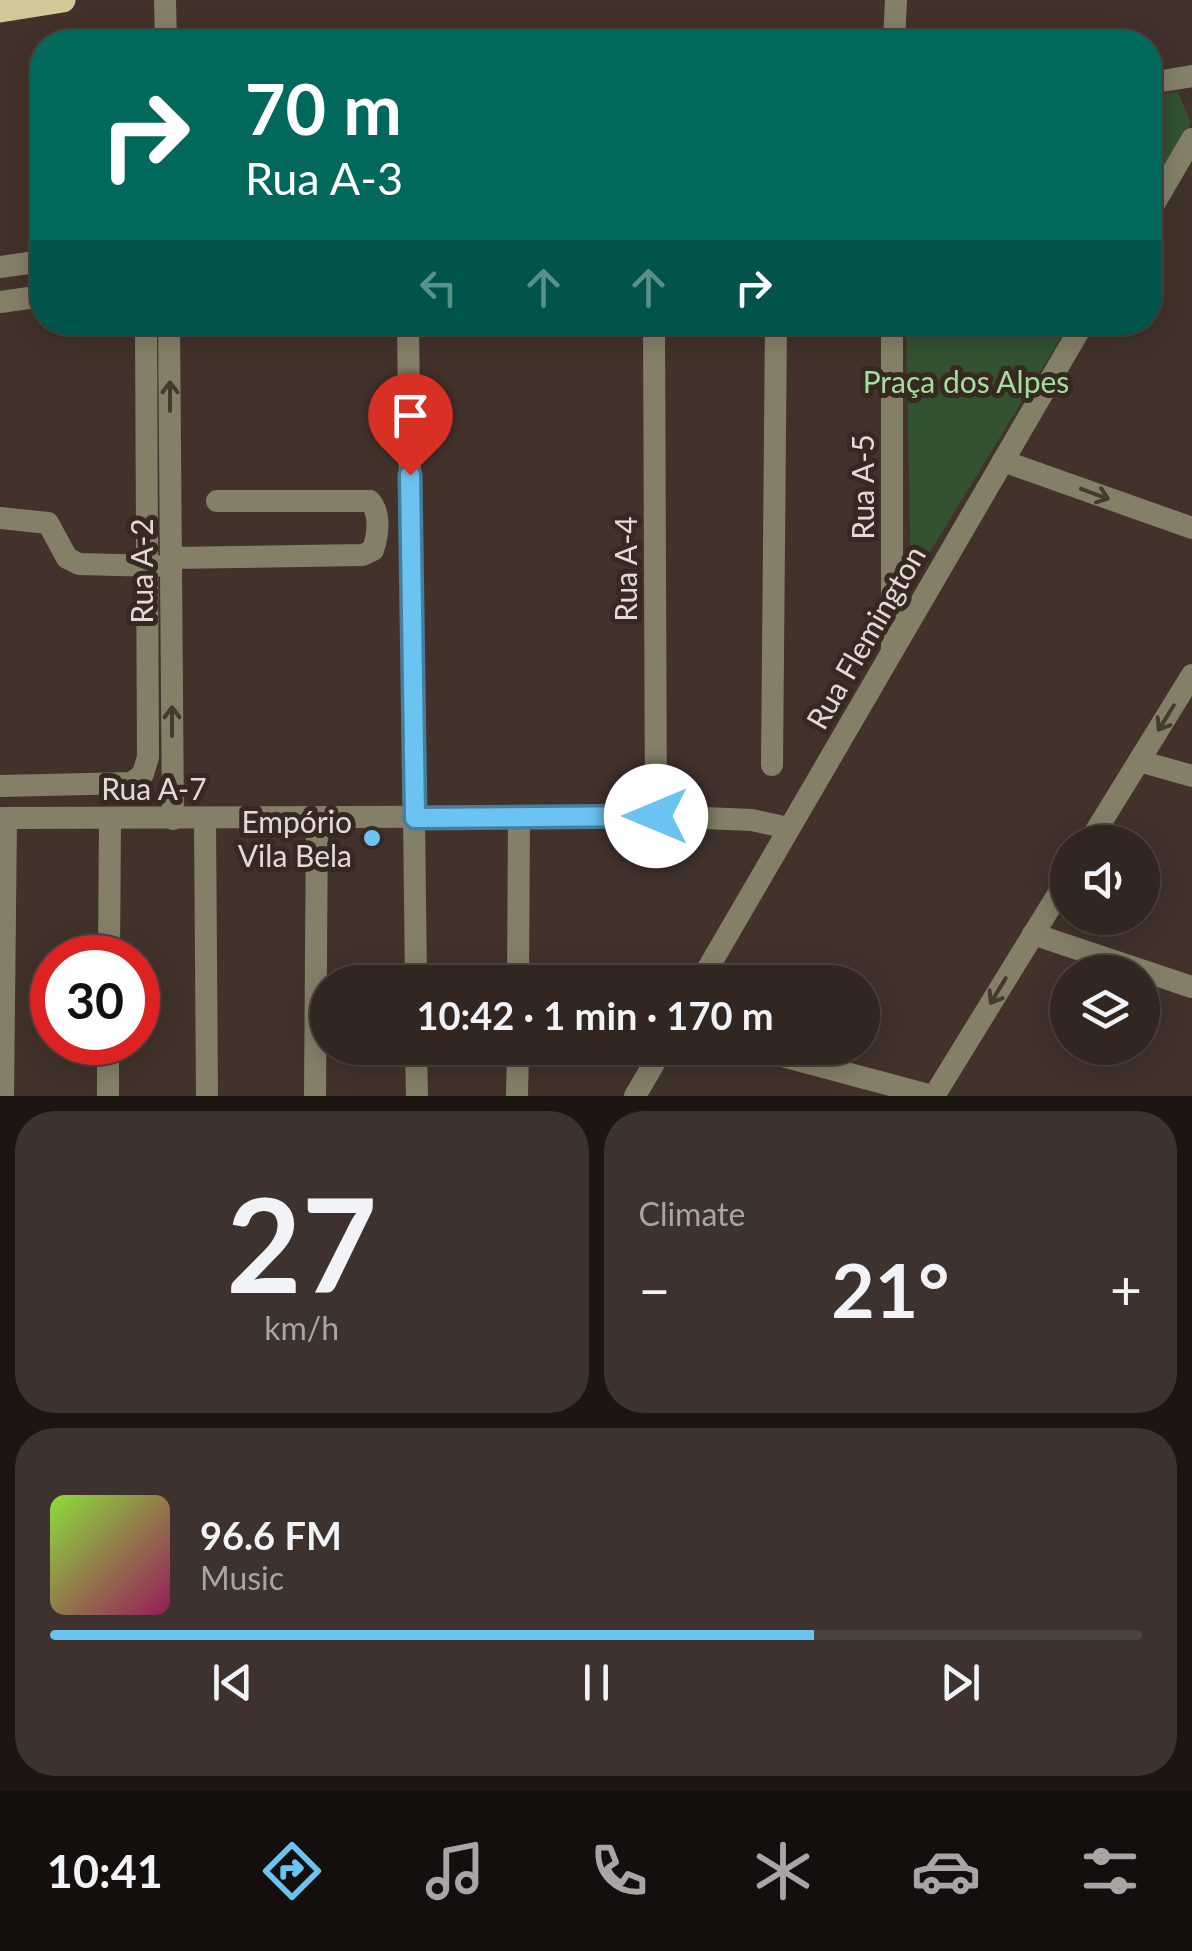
<!DOCTYPE html>
<meta charset="utf-8">
<style>
:root{--surface:#322620;--page:#3d322d;--text:#f1f3f6;--muted:#a8a5a5;--line:#4d433e;--accent:#6bc3f2}
body{margin:0;font-family:Lato,sans-serif;background:var(--page);color:var(--text);height:100vh;display:flex;flex-direction:column;font-size:38px;white-space:nowrap}
*{box-sizing:border-box;margin:0}
p{font-size:32px;color:var(--muted)}
.icon{flex:none;width:55px;height:55px;fill:none;stroke:currentColor;stroke-width:2;stroke-linecap:round;stroke-linejoin:round}
.map{position:relative;height:1096px;overflow:hidden}
.panel{display:flex;flex-direction:column;gap:15px;padding:15px;background:#1c1512;flex:1}
.panel>*{flex:none}
.hud{position:absolute;left:30px;top:30px;width:1132px;height:305px;border-radius:40px;box-shadow:0 5px 25px #0003,0 0 0 2px var(--line);background:#00695c;color:#fff;overflow:hidden}
.buttons{position:absolute;left:1050px;top:825px;display:grid;gap:20px}
.buttons a{display:grid;place-items:center;width:110px;height:110px;border-radius:50%;background:var(--surface);box-shadow:0 5px 25px #0003,0 0 0 2px var(--line);font-size:50px}
.speed{position:absolute;left:30px;top:935px;display:flex;gap:20px;font-size:50px;font-weight:700;text-align:center}
.speed>*{display:grid;place-content:center;width:130px;height:130px;border-radius:50%;background:var(--surface);box-shadow:0 5px 25px #0003,0 0 0 2px var(--line);line-height:1}
.speed .limit{border:15px solid #d22;background:#fff;color:#111}
.pin{position:absolute;display:grid;place-items:center;width:85px;height:85px;color:#fff;margin:-102px -42px;border-radius:50% 50% 50% 0;rotate:-45deg;box-shadow:0 0 10px #0007}
.pin .icon{rotate:45deg}
.me{position:absolute;width:110px;margin:-55px;rotate:270deg;stroke-linejoin:round;filter:drop-shadow(0 0 8px #0008)}
.turn{display:flex;align-items:center;gap:35px;height:210px;padding:0 50px;font-size:45px}
.turn .icon{width:130px;height:130px;stroke-width:2.5}
.turn b{display:block;font-size:70px;line-height:85px}
.lanes{display:flex;align-items:center;height:95px;padding:0 50px;background:#0003;justify-content:center;gap:50px;direction:ltr}
.lanes .off{opacity:.35}
.big{font-size:75px;font-weight:700;line-height:1.1}
.panel .card{flex:1;display:flex;flex-direction:column;justify-content:center;gap:15px;min-width:0;padding:0 35px;border-radius:40px;background:var(--page)}
.panel .dial{align-items:center;gap:0}
.dial b{font-size:130px;line-height:1}
.song{display:flex;align-items:center;gap:30px}
.cover{width:120px;height:120px;border-radius:15px;background:linear-gradient(135deg,hsl(90 70% 55%),hsl(330 70% 35%))}
.played{height:10px;border-radius:5px;background:linear-gradient(90deg,var(--accent) 70%,var(--line) 70%)}
.keys{display:flex;justify-content:space-around;direction:ltr}
.heat{display:flex;justify-content:space-between;align-items:center;font-size:55px;direction:ltr}
.panel .tiles{flex:1;display:grid;gap:15px;grid-template-columns:1fr 1fr}
.card:last-child{grid-column:span 2}
.trip{position:absolute;left:310px;top:965px;width:570px;height:100px;border-radius:50px;background:var(--surface);box-shadow:0 5px 25px #0003,0 0 0 2px var(--line);font-weight:700;line-height:100px;text-align:center}
.tab-bar{display:flex;height:160px;justify-content:space-around;align-items:center;background:#140f0d;color:var(--muted)}
.tab-bar .icon{width:70px;height:70px}
.tab-bar .current{color:var(--accent)}
.tab-bar b{font-size:45px;color:var(--text)}
.map>svg:first-child{display:block}
</style>
<div class="map">
<svg width="1192" height="1096" viewBox="0 0 1192 1096">
<rect width="100%" height="100%" fill="#42322b"/>
<g fill="#325230">
<path d="M1178 92 1191 123 1150 191V96Z"/>
<path d="M906 323H1070L911 583Z"/>
</g>
<g fill="none" stroke-linecap="round" stroke-linejoin="round">
<g stroke="#848068" stroke-width="22">
<path d="M165 0 166 42"/>
<path d="M894 42 896 0"/>
<path d="M1150 83 1192 76"/>
<path d="M1150 211 1192 139"/>
<path d="M0 267 42 261"/>
<path d="M0 302 42 296"/>
<path d="M169 322 173 819"/>
<path d="M408 322 416 982"/>
<path d="M654 322 656 816"/>
<path d="M1003 461 1192 528"/>
<path d="M0 518 48 523 67 558 79 564 157 566"/>
<path d="M171 558 363 555 373 550C378 535 381 514 370 501H217"/>
<path d="M892 649V322"/>
<path d="M1139 761 1192 776"/>
<path d="M772 765 776 322"/>
<path d="M0 786 132 783 143 774 148 757 146 322"/>
<path d="M0 818 656 816 752 820 788 828"/>
<path d="M205 819 207 1096"/>
<path d="M1089 842 1192 675"/>
<path d="M1033 934 1192 987"/>
<path d="M109 958 110 818"/>
<path d="M518 982 519 817"/>
<path d="M700 982 1084 322"/>
<path d="M416 1048 417 1096"/>
<path d="M752 1048 932 1096"/>
<path d="M3 1096 6 818"/>
<path d="M108 1096V1042"/>
<path d="M315 1096 317 818"/>
<path d="M517 1096 518 1048"/>
<path d="M635 1096 663 1048"/>
<path d="M934 1096 1068 878"/>
</g>
<path stroke="#d2c998" stroke-width="25" d="M0 10 63 0"/>
</g>
<defs><path id="oneway-shaft" d="M-6 0H5M1.5-3L5.5 0L1.5 3" fill="none" stroke-width="1.6" stroke-linecap="round" stroke-linejoin="round" transform="scale(2.5)"/></defs>
<g stroke="#463a2f">
<use href="#oneway-shaft" transform="translate(170 396) rotate(-90)"/>
<use href="#oneway-shaft" transform="translate(1095 494) rotate(20)"/>
<use href="#oneway-shaft" transform="translate(1166 718) rotate(122)"/>
<use href="#oneway-shaft" transform="translate(172 721) rotate(-90)"/>
<use href="#oneway-shaft" transform="translate(998 991) rotate(121)"/>
</g>
<g fill="none" stroke-linecap="round" stroke-linejoin="round">
<defs>
<path id="route" d="M410 475 415 818 656 816"/>
</defs>
<use href="#route" stroke="#467f9d" stroke-width="25"/>
<use href="#route" stroke="#6bc3f2" stroke-width="18"/>
</g>
<circle fill="#6bc3f2" stroke="#372821" stroke-width="4" cx="372" cy="838" r="10"/>
<g text-anchor="middle" dominant-baseline="central" stroke-width="10" stroke-linejoin="round" paint-order="stroke">
<g font-size="30" fill="#a2df9f" stroke="#372821">
<text x="966" y="381">Praça dos Alpes</text>
</g>
<g font-size="30" fill="#e4dad5" stroke="#372821">
<text transform="translate(862 487) rotate(-90)">Rua A-5</text>
<text transform="translate(625 569) rotate(-90)">Rua A-4</text>
<text transform="translate(141 571) rotate(-90)">Rua A-2</text>
<text transform="translate(865 637) rotate(-60)">Rua Flemington</text>
<text x="154" y="788">Rua A-7</text>
</g>
<g font-size="30" fill="#e4dad5" stroke="#372821" text-anchor="end">
<text x="352" y="821">Empório<tspan x="352" dy="34">Vila Bela</tspan></text>
</g>
</g>
</svg>
<div class="buttons">
<a><svg class="icon" aria-label="sound" viewBox="0 0 24 24"><path d="M4 9h4l5-4v14l-5-4H4zM17 9q2 3 0 6"/></svg></a>
<a><svg class="icon" aria-label="layers" viewBox="0 0 24 24"><path d="M12 4l9 5-9 5-9-5zM3 14l9 5 9-5"/></svg></a>
</div>
<div class="speed"><div class="limit">30</div></div>
<div class="pin" style="left:410px;top:475px;background:#d93025"><svg class="icon" aria-label="arrive" viewBox="0 0 24 24"><path d="M6 21V4h12l-3 4 3 4H6"/></svg></div>
<svg class="me" style="left:656px;top:816px" viewBox="-20 -20 40 40"><circle r="19" fill="#fff"/><path d="M0-13L10 11 0 6-10 11z" fill="#6bc3f2"/></svg>
<div class="trip">10:42 · 1 min · 170 m</div>
<div class="hud">
<div class="turn"><svg class="icon" aria-label="right" viewBox="0 0 24 24"><path d="M7 20v-9h11M14 6l5 5-5 5"/></svg><div><b>70 m</b>Rua A-3</div></div>
<div class="lanes"><svg class="icon off" aria-label="left" viewBox="0 0 24 24"><path d="M17 20v-9H6M10 6l-5 5 5 5"/></svg><svg class="icon off" aria-label="ahead" viewBox="0 0 24 24"><path d="M12 20V5M6 11l6-6 6 6"/></svg><svg class="icon off" aria-label="ahead" viewBox="0 0 24 24"><path d="M12 20V5M6 11l6-6 6 6"/></svg><svg class="icon" aria-label="right" viewBox="0 0 24 24"><path d="M7 20v-9h11M14 6l5 5-5 5"/></svg></div>
</div>
</div>
<section class="panel">
<div class="tiles">
<div class="card dial"><b>27</b><p>km/h</p></div>
<div class="card"><p>Climate</p>
<div class="heat"><a>−</a><b class="big">21°</b><a>+</a></div>
</div>
<div class="card">
<div class="song"><i class="cover"></i><div><b>96.6 FM</b><p>Music</p></div></div>
<div class="played"></div>
<div class="keys"><svg class="icon" aria-label="previous" viewBox="0 0 24 24"><path d="M18 5L8 12l10 7zM5 5v14"/></svg><svg class="icon" aria-label="pause" viewBox="0 0 24 24"><path d="M8 5v14M16 5v14"/></svg><svg class="icon" aria-label="next" viewBox="0 0 24 24"><path d="M6 5l10 7-10 7zM19 5v14"/></svg></div>
</div>
</div>
</section>
<nav class="tab-bar">
<b>10:41</b>
<svg class="icon current" aria-label="directions" viewBox="0 0 24 24"><path d="M12 3l9 9-9 9-9-9zM9 14v-3h6M13 9l2 2-2 2"/></svg>
<svg class="icon" aria-label="music" viewBox="0 0 24 24"><path d="M9 18V5l10-2v13"/><circle cx="6" cy="18" r="3"/><circle cx="16" cy="16" r="3"/></svg>
<svg class="icon" aria-label="phone" viewBox="0 0 24 24"><path d="M5 4h4l2 5-3 2q2 4 5 5l2-3 5 2v4C11 20 4 13 5 4z"/></svg>
<svg class="icon" aria-label="climate" viewBox="0 0 24 24"><path d="M12 3v18M4 7l16 10M4 17L20 7"/></svg>
<svg class="icon" aria-label="car" viewBox="0 0 24 24"><path d="M5 17H2v-5l4-1 3-4h7l3 4 3 1v5h-3M9 17h6M6 11h13"/><circle cx="7" cy="17" r="2"/><circle cx="17" cy="17" r="2"/></svg>
<svg class="icon" aria-label="filters" viewBox="0 0 24 24"><path d="M4 7h16M4 17h16"/><circle cx="9" cy="7" r="2"/><circle cx="15" cy="17" r="2"/></svg>
</nav>
